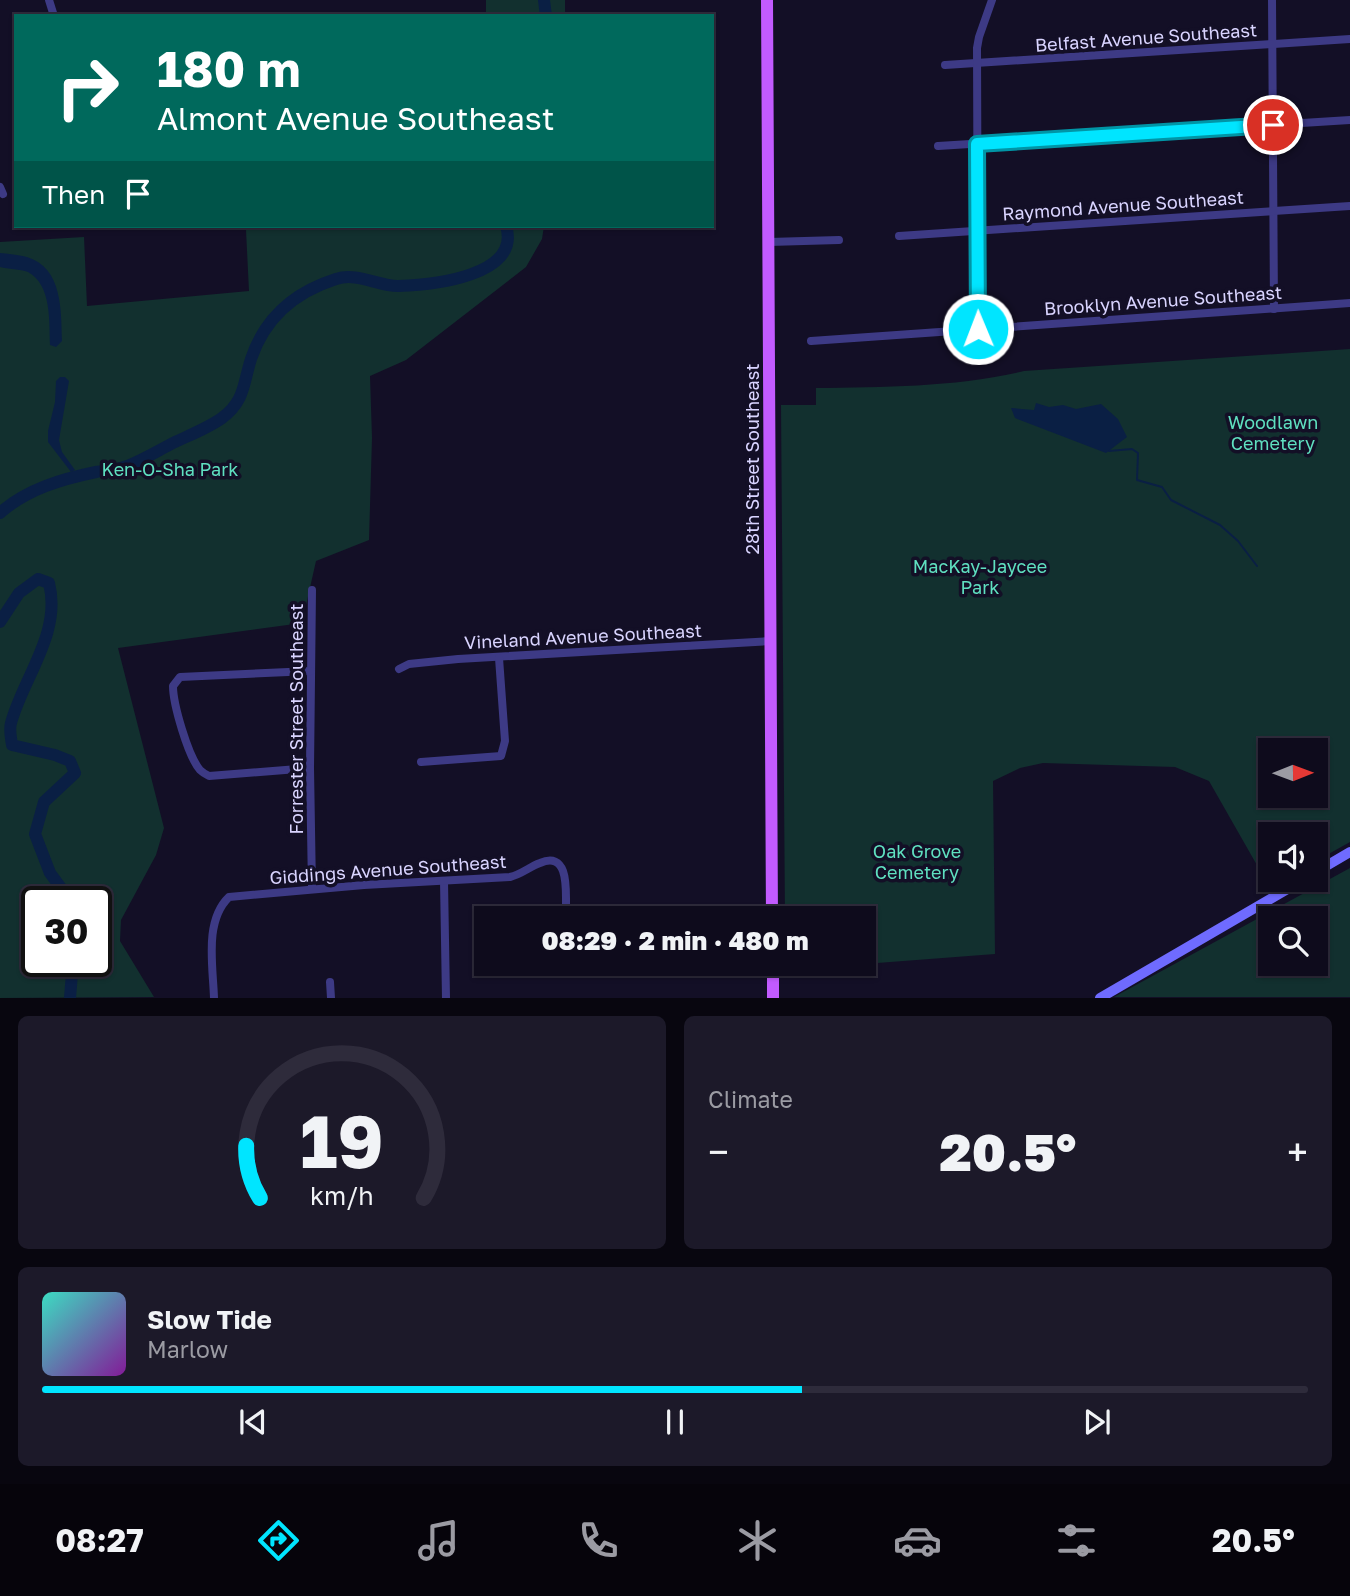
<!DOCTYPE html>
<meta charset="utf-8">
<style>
:root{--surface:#0e0b1c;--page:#1c1929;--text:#f1f3f6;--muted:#9b9ba3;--line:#2e2b3b;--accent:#00e5ff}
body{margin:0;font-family:"Golos Text",sans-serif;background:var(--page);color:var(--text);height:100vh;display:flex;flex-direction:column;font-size:26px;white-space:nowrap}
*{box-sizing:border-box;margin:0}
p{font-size:23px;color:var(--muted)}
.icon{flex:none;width:38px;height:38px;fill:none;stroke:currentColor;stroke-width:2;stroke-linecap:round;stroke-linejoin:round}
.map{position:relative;height:998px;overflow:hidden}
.sheet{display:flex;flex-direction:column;gap:18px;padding:18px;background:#08060f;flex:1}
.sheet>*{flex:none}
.guide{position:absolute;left:14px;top:14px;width:700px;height:214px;border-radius:0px;box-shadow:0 2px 5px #0004,0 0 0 2px var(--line);background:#00695c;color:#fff;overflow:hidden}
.needle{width:46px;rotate:89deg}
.tools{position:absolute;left:1258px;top:738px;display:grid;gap:14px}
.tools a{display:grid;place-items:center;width:70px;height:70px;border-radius:0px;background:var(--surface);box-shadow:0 2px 5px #0004,0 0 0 2px var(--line);font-size:35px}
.speed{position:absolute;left:21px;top:886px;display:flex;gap:14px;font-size:35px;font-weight:700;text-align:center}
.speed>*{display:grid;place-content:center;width:91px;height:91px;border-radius:50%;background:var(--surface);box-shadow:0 2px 5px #0004,0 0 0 2px var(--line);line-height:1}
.speed .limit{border:4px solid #111;border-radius:10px;background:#fff;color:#111}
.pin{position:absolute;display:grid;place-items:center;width:60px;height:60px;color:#fff;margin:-30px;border:4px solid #fff;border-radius:50%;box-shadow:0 2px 7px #0007}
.me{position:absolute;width:77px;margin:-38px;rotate:359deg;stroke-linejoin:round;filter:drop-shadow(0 0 5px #0008)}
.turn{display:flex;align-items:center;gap:24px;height:147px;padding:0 28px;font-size:32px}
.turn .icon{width:91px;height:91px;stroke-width:2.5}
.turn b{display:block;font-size:49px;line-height:60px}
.then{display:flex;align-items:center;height:66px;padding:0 28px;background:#0003;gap:14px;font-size:26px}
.big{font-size:52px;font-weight:800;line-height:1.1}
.sheet .tile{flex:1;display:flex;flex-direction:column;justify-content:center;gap:10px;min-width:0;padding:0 24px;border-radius:10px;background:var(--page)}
.sheet .dial{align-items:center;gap:0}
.dial svg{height:182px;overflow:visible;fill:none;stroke:var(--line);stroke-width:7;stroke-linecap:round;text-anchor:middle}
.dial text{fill:var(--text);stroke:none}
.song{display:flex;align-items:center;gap:21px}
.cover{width:84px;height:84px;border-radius:10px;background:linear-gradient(135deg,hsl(170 70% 55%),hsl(290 70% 35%))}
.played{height:7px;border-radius:4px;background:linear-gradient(90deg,var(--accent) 60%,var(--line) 60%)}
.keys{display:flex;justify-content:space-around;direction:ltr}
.heat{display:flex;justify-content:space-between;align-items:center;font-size:38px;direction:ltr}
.sheet .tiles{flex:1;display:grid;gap:18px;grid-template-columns:1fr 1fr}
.tile:last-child{grid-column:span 2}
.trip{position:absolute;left:474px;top:906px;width:402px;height:70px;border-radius:0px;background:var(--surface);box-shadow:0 2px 5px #0004,0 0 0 2px var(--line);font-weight:800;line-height:70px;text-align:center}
.menu{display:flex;height:112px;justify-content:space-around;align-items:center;background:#06040b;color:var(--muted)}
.menu .icon{width:49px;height:49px}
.menu .on{color:var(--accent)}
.menu b{font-size:32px;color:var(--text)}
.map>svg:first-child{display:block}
</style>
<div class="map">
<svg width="1350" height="998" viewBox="0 0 1350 998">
<rect width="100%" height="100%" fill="#130f26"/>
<g fill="#12302f" fill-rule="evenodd">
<rect x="486" y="0" width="79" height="16"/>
<path d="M292 226H544L542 239 526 267 406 360 370 376 372 438 369 540 316 561 302 623 118 648 164 828 156 855 121 920 120 941 154 997 0 998V242L84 237 87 306 249 291 246 230ZM37 901H96V961H37Z"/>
<path d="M1350 349V842L1316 861V835H1270V880H1283L1270 888 1209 781 1175 767 1043 763 1020 768 993 781 995 954 864 964V919H785L781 405H816V388C885 387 957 387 1024 371ZM1270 751H1316V796H1270Z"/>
<path d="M1350 868V997H1114ZM1270 919H1316V964H1270Z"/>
</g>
<g fill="#0a1f44">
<path d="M0 253C9 254 19 255 27 257 63 268 61 311 62 341L56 347 50 345C49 322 52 285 28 272 20 269 8 269 0 267Z"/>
<path d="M60 377H65L69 381 59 440 62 452 75 470 71 472 48 442V431L55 402 56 381Z"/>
<path d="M1036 403 1049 407 1063 405 1076 409 1101 404 1118 419 1127 437 1106 453 1015 418 1011 408 1034 410Z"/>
</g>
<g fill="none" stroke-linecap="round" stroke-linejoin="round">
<path stroke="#0a1f44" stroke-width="2" d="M1109 451 1132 449 1138 453 1137 480 1162 487 1171 500 1220 525 1238 541 1257 566"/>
<g stroke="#0a1f44" stroke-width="12">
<path d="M544 0 546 16"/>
<path d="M0 513C27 489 62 479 96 472 106 470 118 470 127 466 143 460 159 450 175 442 190 435 208 428 222 418 245 401 243 384 251 359 265 317 295 292 336 279 357 272 378 286 398 286 432 285 522 276 506 226"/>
<path d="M0 622 19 593 38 579 49 583C62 633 23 678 11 723 9 730 11 738 12 745L55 755 70 761 75 773 44 802 35 834 50 873 64 892 78 901"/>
<path d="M70 998 73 961"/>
</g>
<g stroke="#3d3a85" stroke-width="8">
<path d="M49 0 54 16"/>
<path d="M1272 0 1274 309"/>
<path d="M945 65 1350 39"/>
<path d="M938 146 1350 120"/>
<path d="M0 187 3 194"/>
<path d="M899 236 1350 206"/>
<path d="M769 242 839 240"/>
<path d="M978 329 977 48 979 37 992 0"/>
<path d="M811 341 1350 303"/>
<path d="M312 590 310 768 312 889"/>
<path d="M399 669 409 664 458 659 771 641"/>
<path d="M421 762 501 756 505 741 499 658"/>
<path d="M310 768 209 776C207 775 201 771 200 770 188 756 173 704 173 686L180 677 311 671"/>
<path d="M444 881 446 998"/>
<path d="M330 982 331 998"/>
<path d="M214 998C213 966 204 921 229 897L364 885 510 877C522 874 529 867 540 863 568 851 566 887 566 904"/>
</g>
<g stroke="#6f6bff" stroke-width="10">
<path d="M1316 872 1350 852"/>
<path d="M1100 998 1303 880"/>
</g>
<g stroke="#c25bff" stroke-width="12">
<path d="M767 0 772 919"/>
<path d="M773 964V998"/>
</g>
</g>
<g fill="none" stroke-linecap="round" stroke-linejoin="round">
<defs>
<path id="route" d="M978 329 977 144 1273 125"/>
</defs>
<use href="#route" stroke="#0095a6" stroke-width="18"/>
<use href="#route" stroke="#00e5ff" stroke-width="12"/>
</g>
<g text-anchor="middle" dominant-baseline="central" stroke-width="7" stroke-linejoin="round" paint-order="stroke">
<g font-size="18" fill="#d9d4ff" stroke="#130f26">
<text transform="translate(1146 37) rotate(-4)">Belfast Avenue Southeast</text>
<text transform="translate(1123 205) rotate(-4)">Raymond Avenue Southeast</text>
<text transform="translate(1163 300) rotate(-4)">Brooklyn Avenue Southeast</text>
<text transform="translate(752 459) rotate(-90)">28th Street Southeast</text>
<text transform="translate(583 636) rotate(-3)">Vineland Avenue Southeast</text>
<text transform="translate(296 719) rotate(-90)">Forrester Street Southeast</text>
<text transform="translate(388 869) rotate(-4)">Giddings Avenue Southeast</text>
</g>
<g font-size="18" fill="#5fe0c0" stroke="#130f26">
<text x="1273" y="422">Woodlawn<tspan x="1273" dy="21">Cemetery</tspan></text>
<text x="170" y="469">Ken-O-Sha Park</text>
<text x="980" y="566">MacKay-Jaycee<tspan x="980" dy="21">Park</tspan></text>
<text x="917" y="851">Oak Grove<tspan x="917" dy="21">Cemetery</tspan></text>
</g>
</g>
</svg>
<div class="tools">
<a><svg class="needle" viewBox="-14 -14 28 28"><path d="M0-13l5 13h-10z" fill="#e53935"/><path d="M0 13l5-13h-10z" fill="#9b9ba3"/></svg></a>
<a><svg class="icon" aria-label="sound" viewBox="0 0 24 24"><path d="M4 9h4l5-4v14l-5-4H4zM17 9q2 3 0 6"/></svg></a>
<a><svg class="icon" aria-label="search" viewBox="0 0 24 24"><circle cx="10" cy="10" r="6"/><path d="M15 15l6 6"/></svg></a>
</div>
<div class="speed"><div class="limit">30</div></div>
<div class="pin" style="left:1273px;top:125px;background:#d93025"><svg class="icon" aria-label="arrive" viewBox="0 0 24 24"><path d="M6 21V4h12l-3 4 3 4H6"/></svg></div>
<svg class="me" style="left:978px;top:329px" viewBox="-20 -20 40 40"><circle r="17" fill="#00e5ff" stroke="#fff" stroke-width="3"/><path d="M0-11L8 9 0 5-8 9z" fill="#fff"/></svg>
<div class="trip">08:29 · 2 min · 480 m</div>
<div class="guide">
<div class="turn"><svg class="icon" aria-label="right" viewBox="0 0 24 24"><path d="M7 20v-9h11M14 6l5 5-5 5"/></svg><div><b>180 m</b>Almont Avenue Southeast</div></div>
<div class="then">Then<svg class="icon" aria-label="arrive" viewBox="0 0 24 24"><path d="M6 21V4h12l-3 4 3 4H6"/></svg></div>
</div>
</div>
<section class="sheet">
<div class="tiles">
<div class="tile dial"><svg viewBox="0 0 100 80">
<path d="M14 69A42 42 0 1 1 86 69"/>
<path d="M14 69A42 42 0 0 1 8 46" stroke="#00e5ff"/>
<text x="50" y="56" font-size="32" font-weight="700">19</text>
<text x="50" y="72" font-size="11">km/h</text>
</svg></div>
<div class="tile"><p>Climate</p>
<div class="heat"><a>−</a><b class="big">20.5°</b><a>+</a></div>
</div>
<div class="tile">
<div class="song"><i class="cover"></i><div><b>Slow Tide</b><p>Marlow</p></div></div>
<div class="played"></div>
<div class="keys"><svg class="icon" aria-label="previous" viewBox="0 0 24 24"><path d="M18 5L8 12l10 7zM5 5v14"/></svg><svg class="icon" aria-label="pause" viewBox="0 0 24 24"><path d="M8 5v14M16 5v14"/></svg><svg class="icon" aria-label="next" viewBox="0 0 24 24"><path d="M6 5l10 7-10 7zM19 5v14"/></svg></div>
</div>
</div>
</section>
<nav class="menu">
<b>08:27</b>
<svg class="icon on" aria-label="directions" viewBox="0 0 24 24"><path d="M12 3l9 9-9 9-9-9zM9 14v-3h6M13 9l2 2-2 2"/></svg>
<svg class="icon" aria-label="music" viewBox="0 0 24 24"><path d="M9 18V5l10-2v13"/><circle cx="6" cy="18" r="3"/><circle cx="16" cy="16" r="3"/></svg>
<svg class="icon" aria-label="phone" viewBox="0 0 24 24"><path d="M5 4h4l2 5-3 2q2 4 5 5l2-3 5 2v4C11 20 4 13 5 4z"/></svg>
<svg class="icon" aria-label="climate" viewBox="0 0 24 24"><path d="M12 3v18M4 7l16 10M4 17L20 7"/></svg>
<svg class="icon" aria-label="car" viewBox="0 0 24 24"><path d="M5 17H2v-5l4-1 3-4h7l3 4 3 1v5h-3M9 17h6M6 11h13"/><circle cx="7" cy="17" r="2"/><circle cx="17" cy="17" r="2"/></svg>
<svg class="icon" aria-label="filters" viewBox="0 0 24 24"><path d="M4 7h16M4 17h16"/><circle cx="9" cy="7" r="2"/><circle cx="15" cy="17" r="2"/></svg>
<b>20.5°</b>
</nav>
